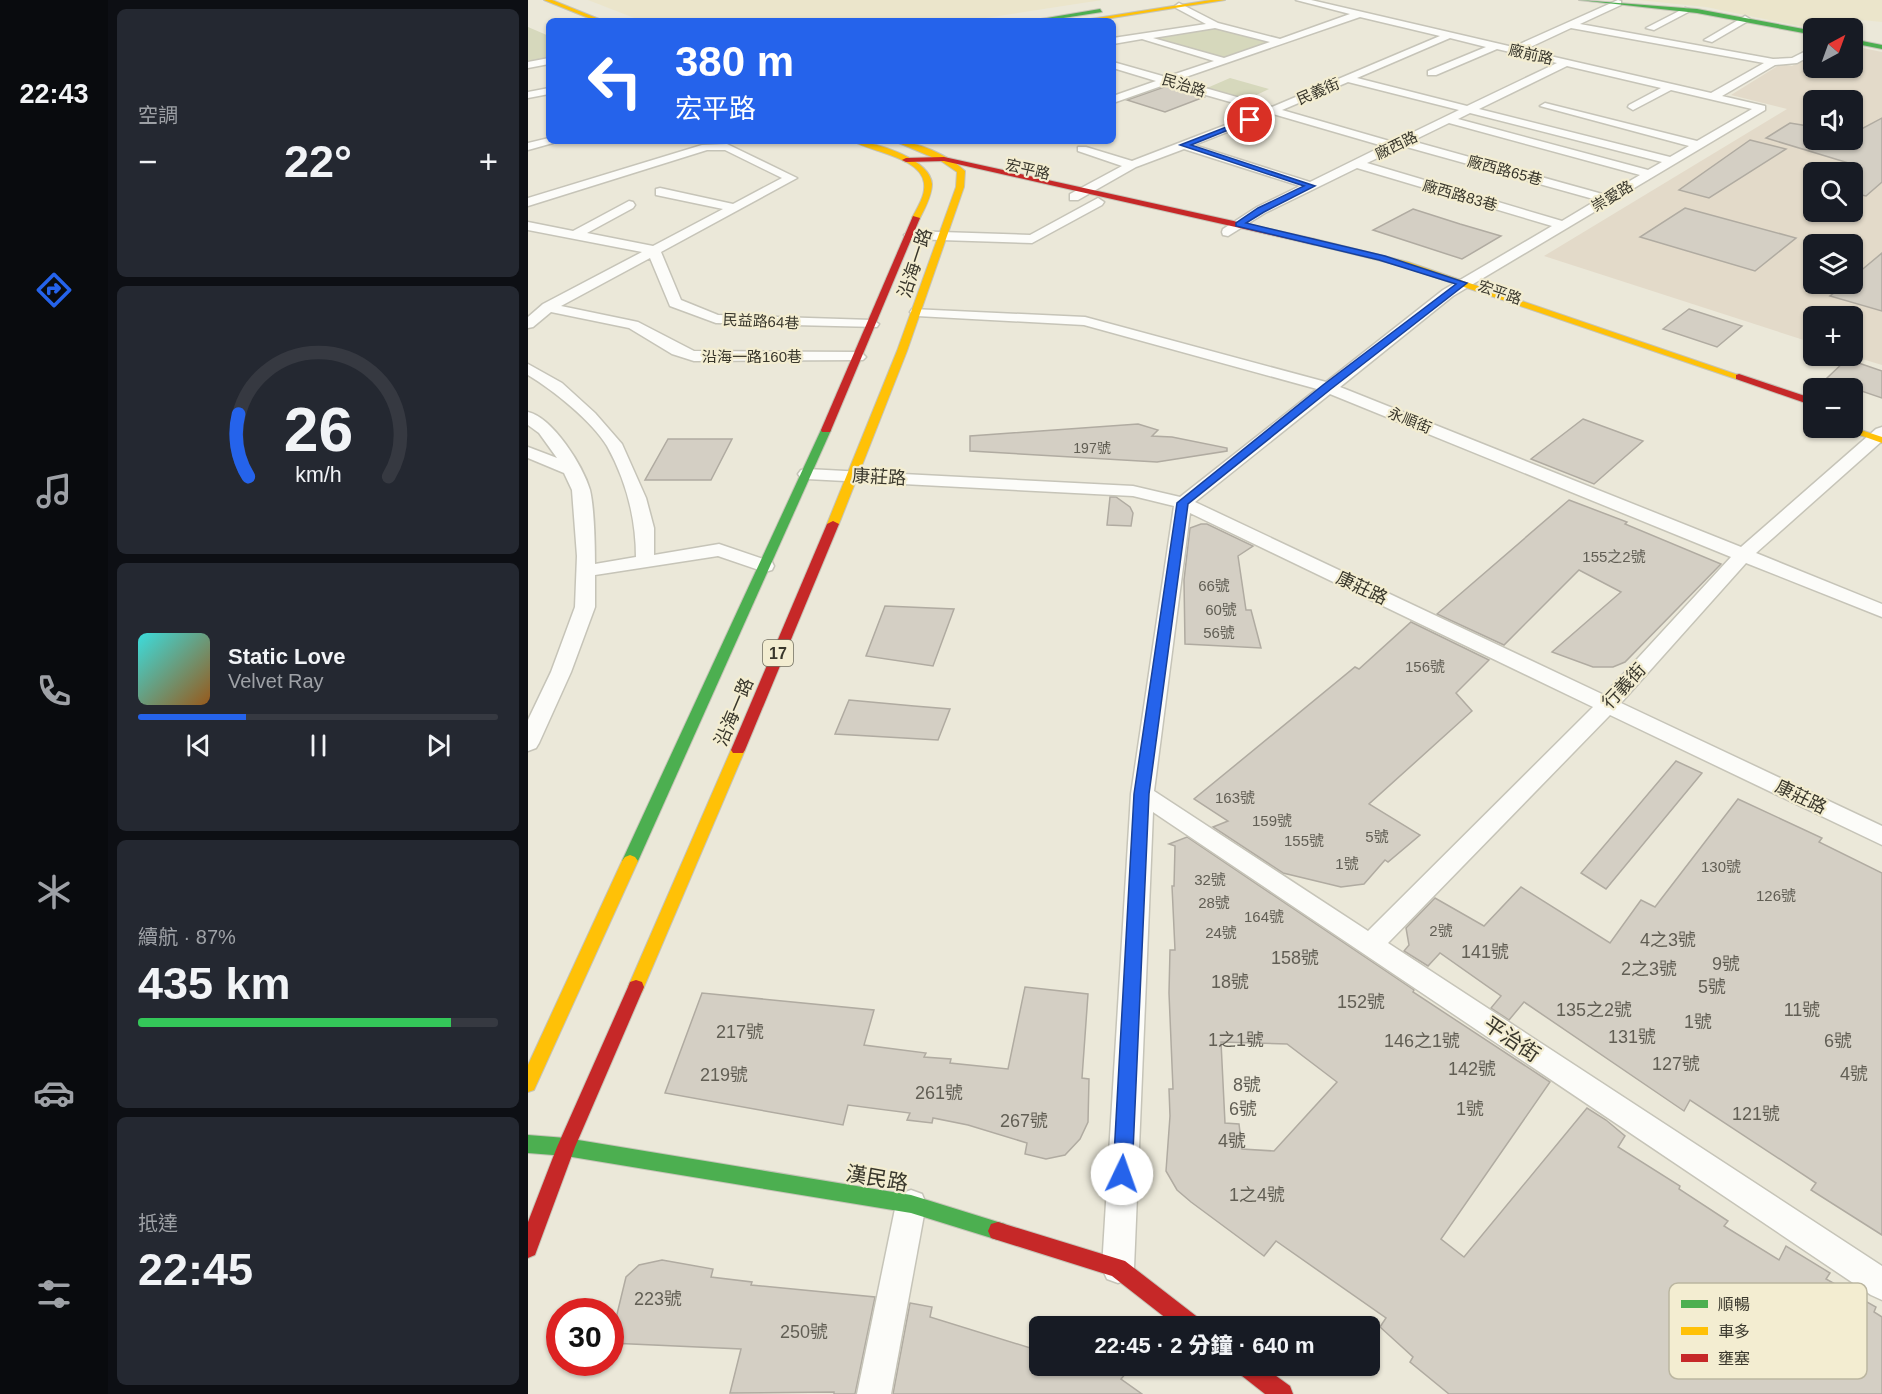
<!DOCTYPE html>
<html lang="zh-TW">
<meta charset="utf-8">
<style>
:root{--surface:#171b24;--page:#242831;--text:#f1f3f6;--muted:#9ea1a6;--line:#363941;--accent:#2563eb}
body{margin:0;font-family:Helvetica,"Noto Sans TC",sans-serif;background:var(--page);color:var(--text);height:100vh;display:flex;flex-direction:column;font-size:22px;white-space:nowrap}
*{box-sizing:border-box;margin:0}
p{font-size:20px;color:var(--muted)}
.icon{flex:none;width:33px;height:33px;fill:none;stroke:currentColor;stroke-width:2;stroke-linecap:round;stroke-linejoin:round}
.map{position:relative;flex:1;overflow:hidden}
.panel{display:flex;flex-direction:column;gap:9px;padding:9px;background:#0d0f14;width:420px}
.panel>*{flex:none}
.banner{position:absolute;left:18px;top:18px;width:570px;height:126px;border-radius:9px;box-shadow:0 2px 4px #0004;background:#2563eb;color:#fff;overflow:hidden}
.needle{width:39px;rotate:41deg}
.controls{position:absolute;left:1275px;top:18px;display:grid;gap:12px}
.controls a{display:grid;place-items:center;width:60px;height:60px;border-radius:9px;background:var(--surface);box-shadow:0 2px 4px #0004;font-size:30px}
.speed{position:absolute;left:18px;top:1298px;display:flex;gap:12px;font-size:30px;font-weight:700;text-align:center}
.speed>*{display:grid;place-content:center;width:78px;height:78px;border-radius:50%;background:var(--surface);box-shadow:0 2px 4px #0004;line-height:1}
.speed .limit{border:9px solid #d22;background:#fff;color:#111}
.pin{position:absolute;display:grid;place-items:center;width:51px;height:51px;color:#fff;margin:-26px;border:3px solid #fff;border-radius:50%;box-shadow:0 2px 6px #0007}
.me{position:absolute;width:66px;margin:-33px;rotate:3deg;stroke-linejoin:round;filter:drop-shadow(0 0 4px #0008)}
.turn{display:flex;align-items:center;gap:21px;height:126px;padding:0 30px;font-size:27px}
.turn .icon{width:78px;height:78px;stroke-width:2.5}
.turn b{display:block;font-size:42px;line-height:51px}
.big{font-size:45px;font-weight:800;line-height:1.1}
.panel .card{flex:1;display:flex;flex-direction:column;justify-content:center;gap:9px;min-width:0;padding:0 21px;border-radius:9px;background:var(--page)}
.panel .dial{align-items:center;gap:0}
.dial svg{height:156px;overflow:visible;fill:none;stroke:var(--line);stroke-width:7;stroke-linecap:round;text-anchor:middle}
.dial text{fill:var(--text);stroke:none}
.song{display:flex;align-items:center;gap:18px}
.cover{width:72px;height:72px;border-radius:9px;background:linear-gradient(135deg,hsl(180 70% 55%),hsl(30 70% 35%))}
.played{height:6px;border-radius:3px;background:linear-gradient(90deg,var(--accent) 30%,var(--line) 30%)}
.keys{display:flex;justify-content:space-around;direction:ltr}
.heat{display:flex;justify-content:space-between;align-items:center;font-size:33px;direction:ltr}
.charge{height:9px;border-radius:4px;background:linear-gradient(90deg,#34c759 87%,var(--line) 0)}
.trip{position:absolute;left:501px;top:1316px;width:351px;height:60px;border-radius:9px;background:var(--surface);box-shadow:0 2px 4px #0004;font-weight:800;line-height:60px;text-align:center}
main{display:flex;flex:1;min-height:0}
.tabs{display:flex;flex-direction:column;width:108px;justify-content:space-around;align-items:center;background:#090b0e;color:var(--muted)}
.tabs .icon{width:42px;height:42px}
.tabs .on{color:var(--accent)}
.tabs b{font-size:27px;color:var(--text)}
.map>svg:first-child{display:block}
</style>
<main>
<nav class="tabs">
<b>22:43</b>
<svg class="icon on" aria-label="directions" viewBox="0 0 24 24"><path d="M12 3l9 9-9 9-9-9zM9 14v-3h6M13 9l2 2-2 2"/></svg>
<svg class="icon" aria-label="music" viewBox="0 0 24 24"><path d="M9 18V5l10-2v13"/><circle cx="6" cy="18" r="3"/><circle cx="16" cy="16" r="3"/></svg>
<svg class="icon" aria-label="phone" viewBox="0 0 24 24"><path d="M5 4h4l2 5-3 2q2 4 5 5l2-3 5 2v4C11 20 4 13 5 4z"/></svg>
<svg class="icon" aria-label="climate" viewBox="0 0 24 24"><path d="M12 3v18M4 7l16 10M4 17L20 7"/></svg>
<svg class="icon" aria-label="car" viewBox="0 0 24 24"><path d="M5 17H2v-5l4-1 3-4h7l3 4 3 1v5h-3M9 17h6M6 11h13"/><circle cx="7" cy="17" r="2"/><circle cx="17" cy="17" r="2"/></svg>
<svg class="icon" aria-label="filters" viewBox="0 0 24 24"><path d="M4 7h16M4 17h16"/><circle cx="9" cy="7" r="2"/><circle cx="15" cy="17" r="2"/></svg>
</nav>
<section class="panel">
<div class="card"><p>空調</p>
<div class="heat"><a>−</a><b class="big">22°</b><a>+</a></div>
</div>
<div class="card dial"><svg viewBox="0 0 100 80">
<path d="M14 69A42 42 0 1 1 86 69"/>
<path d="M14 69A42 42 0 0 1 9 37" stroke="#2563eb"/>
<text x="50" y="56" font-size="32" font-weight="700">26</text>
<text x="50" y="72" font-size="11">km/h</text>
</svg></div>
<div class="card">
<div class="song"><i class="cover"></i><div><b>Static Love</b><p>Velvet Ray</p></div></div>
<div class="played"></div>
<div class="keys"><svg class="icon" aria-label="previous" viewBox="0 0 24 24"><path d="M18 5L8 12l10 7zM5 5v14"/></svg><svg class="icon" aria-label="pause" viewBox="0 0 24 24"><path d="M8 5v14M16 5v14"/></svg><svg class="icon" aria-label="next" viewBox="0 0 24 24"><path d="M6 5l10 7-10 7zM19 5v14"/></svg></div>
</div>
<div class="card"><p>續航 · 87%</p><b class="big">435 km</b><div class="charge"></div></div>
<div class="card"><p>抵達</p><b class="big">22:45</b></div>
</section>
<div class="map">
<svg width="1354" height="1394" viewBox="0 0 1354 1394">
<rect width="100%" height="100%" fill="#ebe8d9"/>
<path fill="#e3dac9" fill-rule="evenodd" d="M1325 46 1354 52V365L1324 356V316H1286L1285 343 1016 256 1259 109 1203 95 1253 64 1264 66 1285 54 1286 68H1324ZM1286 100H1324V140H1286ZM1286 172H1324V212H1286ZM1286 244H1324V284H1286Z"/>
<g fill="#ebe5cb">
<path d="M60 0H574L438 21H114Z"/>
<path d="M1110 0H1354V22L1324 19 1305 28 1285 29 1178 7Z"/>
</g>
<g fill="#d6d8bc">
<path d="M0 27 21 36V57L0 61Z"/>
<path d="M687 27 745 43 702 59 622 37Z"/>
<path d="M702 78 741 89 720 99 679 88Z"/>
</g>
<g fill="#d4cfc4" stroke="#b0aba1" stroke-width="1.5" fill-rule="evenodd">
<path d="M639 86 676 97 637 112 599 100Z"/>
<path d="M1354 118V182L1338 196 1324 193V164L1238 138 1262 123 1286 127V140H1324V134Z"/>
<path d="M1222 140 1258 149 1181 198 1151 190Z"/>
<path d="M1157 208 1268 238 1227 271 1112 237Z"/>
<path d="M885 209 932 224 973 236 934 259 845 230Z"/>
<path d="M1354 253V311L1302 296 1318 284H1324V278Z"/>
<path d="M1161 309 1214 326 1189 347 1135 329Z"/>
<path d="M1319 359 1354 371V398L1298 379Z"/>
<path d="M1055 419 1115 441 1066 484 1003 459Z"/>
<path d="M610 424 630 430 624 436 644 437 699 448V451L629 462 442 451V436Z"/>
<path d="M140 439H204L183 480H117Z"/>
<path d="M582 497H588L602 507 605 513 603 526 579 525Z"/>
<path d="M1041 500 1099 522 1097 524 1193 564 1097 662 1085 667H1065L1024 652 1093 592 1051 570 976 645 909 614Z"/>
<path d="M673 524H679L725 546 710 556 718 610H723L733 648 657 644 656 580 662 528Z"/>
<path d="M357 606 426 609 405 666 338 656Z"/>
<path d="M883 622 961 660 928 693 944 711 841 804 892 835 860 862 857 860 836 884 813 887 755 873 685 827 700 821 666 799 827 667 831 669Z"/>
<path d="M321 700 386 706 422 709 410 740 307 734Z"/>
<path d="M1148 761 1174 773 1078 889 1053 873Z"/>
<path d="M1210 799 1294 838 1291 842 1354 873V1235L1283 1190 1288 1183 1162 1100 1156 1111 996 1002 981 1020 963 1008 973 996 912 953 900 966 876 951 881 945 878 928 907 898 956 926 993 887 1082 943 1113 900 1127 907Z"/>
<path d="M659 837 886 990 885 992 1022 1082 913 1239 936 1257 1059 1108 1078 1120 1097 1136 1090 1147 1152 1186 1151 1189 1200 1221 1196 1226 1251 1260 1258 1246 1302 1273 1298 1279 1348 1307 1346 1312 1354 1317V1394H921L882 1362 885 1357 852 1327 858 1318 748 1241 736 1256 663 1202 649 1190 638 1171 642 1116 641 1089H645L641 993 642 950H647L644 886H646L647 846 641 844ZM693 1042 759 1044 809 1082 746 1151 714 1149 711 1124 697 1123Z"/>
<path d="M497 987 560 994 554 1078 561 1079 560 1122 552 1139 537 1155 518 1159 497 1154 499 1143 440 1125 405 1118 404 1123 379 1120 382 1113 320 1105 315 1125 137 1093 174 993 346 1010 336 1045 398 1053 396 1057 423 1059 422 1063 480 1069Z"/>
<path d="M134 1260 185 1269 183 1277 224 1282 223 1285 347 1297 327 1394H306V1392L202 1393 213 1349 82 1343 98 1277 111 1265Z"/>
<path d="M382 1303 404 1307 402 1317 512 1351V1365H605L593 1379 614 1394H365Z"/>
</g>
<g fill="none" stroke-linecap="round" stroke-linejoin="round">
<defs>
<g id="street">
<path d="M768 0H783L985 47 1090 0 1093 1V5L1052 24 1245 59 1264 58 1286 47V54L1269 63 1247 65 1194 96 1237 106V110L925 296 812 387 1213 547 1348 429 1354 427V441L1228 553 1354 604V617L1218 563 1093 703 1354 826V845L1082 715 860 943 1354 1266V1300L1343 1295 625 812 606 1268 601 1279 590 1283 579 1279 574 1268 603 794 646 506 605 496 279 479 273 478 270 474 273 470 279 469 605 486 652 497 789 389 556 325 389 316 382 312 384 309 557 317 798 382 915 290 1024 226 829 168 737 213 700 236 695 235 694 232 695 229 729 207 772 186 656 149 608 167 550 200H542V194L594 166 550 151V147H558L604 161 734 111 639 84 585 103V96L628 81 585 68V62L638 77 686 61 614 39 585 44V38L678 24 648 8 647 6 651 3 690 23 752 39 822 14ZM832 17 912 36 744 107 649 80ZM687 28 742 42 696 58 625 38ZM1043 28 1236 63 1183 93 996 50ZM922 38 958 47 900 71V75H908L969 49 1029 63 939 106 829 78ZM1039 66 1133 88 1101 105 1100 107 1105 110 1143 90 1224 109 1169 141 1017 103 1012 106 1161 146 1142 157 951 109ZM820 82 931 110 865 142 754 110ZM942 113 1134 162 1120 170 930 119ZM745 114 855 146 782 182 666 145ZM921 123 1112 175 1078 195 884 141ZM875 146 1069 200 1034 221 839 163ZM802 394 1203 557 1076 695 667 502ZM662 513 1065 707 840 931 626 791Z"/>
<path d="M1157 8 1164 10 1126 30 1118 28Z"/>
<path d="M1217 16 1222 19 1220 21 1184 42 1176 40Z"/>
<path d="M21 58V64L0 68V62Z"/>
<path d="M21 88V94L0 98V92Z"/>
<path d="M21 138V141H27L25 143 0 150V143Z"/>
<path d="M199 144 269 178 133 252 153 300 190 315 344 320 351 324 349 327 188 323 142 306 122 258 33 306 110 322 166 351 330 352 335 354 338 357 335 360 166 361 144 354 101 328 23 312 5 327 0 328V317L15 304 114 252 0 230V222L45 231 101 201 105 202 107 205 105 208 59 233 125 246 195 209 128 195V189L132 188 205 204 254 178 197 150H179L0 206V198L174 145Z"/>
<path d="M570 198 576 202 574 205 504 243 382 239 376 235 382 231 502 235Z"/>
<path d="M0 364 34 383 67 413 94 444 118 498 126 528V555L191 544 244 562 246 566 244 570 237 572 190 556 67 575V607L43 672 11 743 8 748 0 751V720L23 672 47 607 49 556 44 490 36 473 0 458V447L29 458 11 433 0 425V412C25 418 55 466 62 490 66 507 67 545 67 564L108 557C108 519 98 480 79 446 64 421 25 390 0 375Z"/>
<path d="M383 1190 394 1194 398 1204 363 1394H329L368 1204 372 1194Z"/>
</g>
<g id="fast">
<path d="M1051 0 1169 9 1286 31V35L1169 13Z"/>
<path d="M572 9 574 12 516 21H501Z"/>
<path d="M1324 39 1354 45V49L1324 43Z"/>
<path d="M298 427 303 430 110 861 107 865 102 867 97 865 94 861 293 430Z"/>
<path d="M0 1135 38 1138 383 1195 470 1222 477 1224 480 1231 477 1238 470 1240 383 1213 38 1156 0 1153Z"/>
</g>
<g id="slow">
<path d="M16 0H24L76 21H68Z"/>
<path d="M683 0H697L565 21H550Z"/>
<path d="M325 141C346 141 403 159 404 184 404 196 396 210 391 220L384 218C389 208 398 195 396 183 393 157 342 152 325 141Z"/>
<path d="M366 141C389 141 420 155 437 171L436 187 379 351 311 524 305 527 299 524 369 351 428 187 429 172 413 161Z"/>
<path d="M787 239 880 262 1216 377 1208 379 874 266 784 244 783 242Z"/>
<path d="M1324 427 1354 437V443L1312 428Z"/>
<path d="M210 745 217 750 116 987 114 992 108 994 102 992 100 987 203 750Z"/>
<path d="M102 855 107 857 110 861 6 1090 0 1092V1065L94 861 97 857Z"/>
</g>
<g id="jam">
<path d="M416 157 787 239 791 242 787 245 416 161 378 162 374 160 378 158Z"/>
<path d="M385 216 392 218 303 430 302 432H294L293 430Z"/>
<path d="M1211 374 1286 399V406L1208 379V375Z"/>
<path d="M305 521 311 524 217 750 215 753H205L203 750 299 524Z"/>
<path d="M108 980 114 982 116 987 47 1147 7 1255 0 1258V1222L29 1147 100 987 102 982Z"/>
<path d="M470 1222 597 1261 672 1319 675 1326H648L584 1276 463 1238 460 1231 463 1224Z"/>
<path d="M705 1365H733L762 1386 765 1394H737L709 1372Z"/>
</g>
</defs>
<use href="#street" stroke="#c6c4b8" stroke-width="3"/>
<use href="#fast" stroke="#c6c4b8" stroke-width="2"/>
<use href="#slow" stroke="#c6c4b8" stroke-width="2"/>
<use href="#jam" stroke="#c6c4b8" stroke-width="2"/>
<use href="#street" fill="#fcfcf9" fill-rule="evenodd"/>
<use href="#fast" fill="#4caf50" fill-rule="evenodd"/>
<use href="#slow" fill="#ffc107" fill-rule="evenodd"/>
<use href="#jam" fill="#c62828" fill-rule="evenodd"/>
</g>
<path fill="#2563eb" stroke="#184099" stroke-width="1.5" d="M719 119 725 120 663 145 787 186 736 212 718 223 857 256 939 283 803 389 660 504 621 794 604 1174 601 1180 594 1183 588 1180 585 1174 606 794 649 503 795 385 928 284 851 260 708 226V223L730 208 776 186 652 145Z"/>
<g text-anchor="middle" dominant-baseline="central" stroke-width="4.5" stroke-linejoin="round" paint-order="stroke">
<g font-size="14" fill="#615e54">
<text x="564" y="448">197號</text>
</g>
<g font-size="15" fill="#39372c" stroke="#f3edd1">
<text transform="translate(1003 54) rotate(13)">廠前路</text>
<text transform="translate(656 85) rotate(17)">民治路</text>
<text transform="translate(790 91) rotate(-23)">民義街</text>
<text transform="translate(868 145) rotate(-26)">廠西路</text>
<text transform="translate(500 169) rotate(13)">宏平路</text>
<text transform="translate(977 170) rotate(15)">廠西路65巷</text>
<text transform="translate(932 195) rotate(16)">廠西路83巷</text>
<text transform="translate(1084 196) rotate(-31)">崇愛路</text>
<text transform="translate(972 292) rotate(19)">宏平路</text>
<text transform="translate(233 321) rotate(3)">民益路64巷</text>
<text x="224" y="356">沿海一路160巷</text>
<text transform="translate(882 420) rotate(22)">永順街</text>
</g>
<g font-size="15" fill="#615e54">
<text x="1086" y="556">155之2號</text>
<text x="686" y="585">66號</text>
<text x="693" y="609">60號</text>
<text x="691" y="632">56號</text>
<text x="897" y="666">156號</text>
<text x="707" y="797">163號</text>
<text x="744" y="820">159號</text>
<text x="849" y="836">5號</text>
<text x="776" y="840">155號</text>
<text x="819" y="863">1號</text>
<text x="1193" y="866">130號</text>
<text x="682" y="879">32號</text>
<text x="1248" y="895">126號</text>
<text x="686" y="902">28號</text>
<text x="736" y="916">164號</text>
<text x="913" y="930">2號</text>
<text x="693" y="932">24號</text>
</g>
<rect fill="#f3edd1" stroke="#716e5e" stroke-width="1.5" x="235" y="640" width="30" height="26" rx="4.5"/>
<g font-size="16" font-weight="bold" fill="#39372c">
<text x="250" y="653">17</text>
</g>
<g font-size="18" fill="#39372c" stroke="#f3edd1">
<text transform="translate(387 263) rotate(-72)">沿海一路</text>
<text transform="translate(351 477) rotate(3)">康莊路</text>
<text transform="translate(834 588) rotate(25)">康莊路</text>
<text transform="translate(1096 686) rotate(-47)">行義街</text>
<text transform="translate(206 712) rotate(-67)">沿海一路</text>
<text transform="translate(1273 797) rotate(26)">康莊路</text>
</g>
<g font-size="18" fill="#615e54">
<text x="1140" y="940">4之3號</text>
<text x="957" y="952">141號</text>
<text x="767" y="958">158號</text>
<text x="1198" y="964">9號</text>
<text x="1121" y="969">2之3號</text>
<text x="702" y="982">18號</text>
<text x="1184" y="987">5號</text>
<text x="833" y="1002">152號</text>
<text x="1066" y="1010">135之2號</text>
<text x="1274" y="1010">11號</text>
<text x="1170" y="1022">1號</text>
<text x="212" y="1032">217號</text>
<text x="1104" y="1037">131號</text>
<text x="708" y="1040">1之1號</text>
<text x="894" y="1041">146之1號</text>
<text x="1310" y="1041">6號</text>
<text x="1148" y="1064">127號</text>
<text x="944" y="1069">142號</text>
<text x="1326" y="1074">4號</text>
<text x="196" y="1075">219號</text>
<text x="719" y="1085">8號</text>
<text x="411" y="1093">261號</text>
<text x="715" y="1109">6號</text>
<text x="942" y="1109">1號</text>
<text x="1228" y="1114">121號</text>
<text x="496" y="1121">267號</text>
<text x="704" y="1141">4號</text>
<text x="729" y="1195">1之4號</text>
<text x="130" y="1299">223號</text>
<text x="276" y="1332">250號</text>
</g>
<g font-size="21" fill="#39372c" stroke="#f3edd1">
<text transform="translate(984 1039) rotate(34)">平治街</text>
<text transform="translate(349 1178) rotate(10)">漢民路</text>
</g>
</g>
<rect x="1141" y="1283" width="198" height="96" rx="9" fill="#f3edd1" stroke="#bbb6a0" stroke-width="1.5"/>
<rect x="1153" y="1300" width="27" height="8" fill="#4caf50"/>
<rect x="1153" y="1327" width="27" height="8" fill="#ffc107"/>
<rect x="1153" y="1354" width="27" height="8" fill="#c62828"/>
<g font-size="16" fill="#39372c">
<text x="1190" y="1310">順暢</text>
<text x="1190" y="1337">車多</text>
<text x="1190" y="1364">壅塞</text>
</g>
</svg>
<div class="controls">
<a><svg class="needle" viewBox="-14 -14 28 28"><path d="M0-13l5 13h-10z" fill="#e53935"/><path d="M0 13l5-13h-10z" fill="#9ea1a6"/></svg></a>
<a><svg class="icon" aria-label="sound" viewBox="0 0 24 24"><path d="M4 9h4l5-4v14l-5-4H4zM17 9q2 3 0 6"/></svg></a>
<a><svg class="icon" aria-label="search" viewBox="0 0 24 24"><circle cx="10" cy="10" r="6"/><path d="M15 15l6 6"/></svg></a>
<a><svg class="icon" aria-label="layers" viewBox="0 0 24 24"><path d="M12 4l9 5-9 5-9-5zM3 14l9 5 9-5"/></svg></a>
<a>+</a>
<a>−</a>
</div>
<div class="speed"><div class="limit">30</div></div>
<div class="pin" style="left:722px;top:120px;background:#d93025"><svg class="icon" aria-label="arrive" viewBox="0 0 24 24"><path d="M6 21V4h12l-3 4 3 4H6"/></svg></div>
<svg class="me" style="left:594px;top:1174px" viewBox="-20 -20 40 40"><circle r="19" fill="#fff"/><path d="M0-13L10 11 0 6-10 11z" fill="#2563eb"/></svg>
<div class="trip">22:45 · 2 分鐘 · 640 m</div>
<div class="banner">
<div class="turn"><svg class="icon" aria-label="left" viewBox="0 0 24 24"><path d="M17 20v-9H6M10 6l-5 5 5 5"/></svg><div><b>380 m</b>宏平路</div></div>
</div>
</div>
</main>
